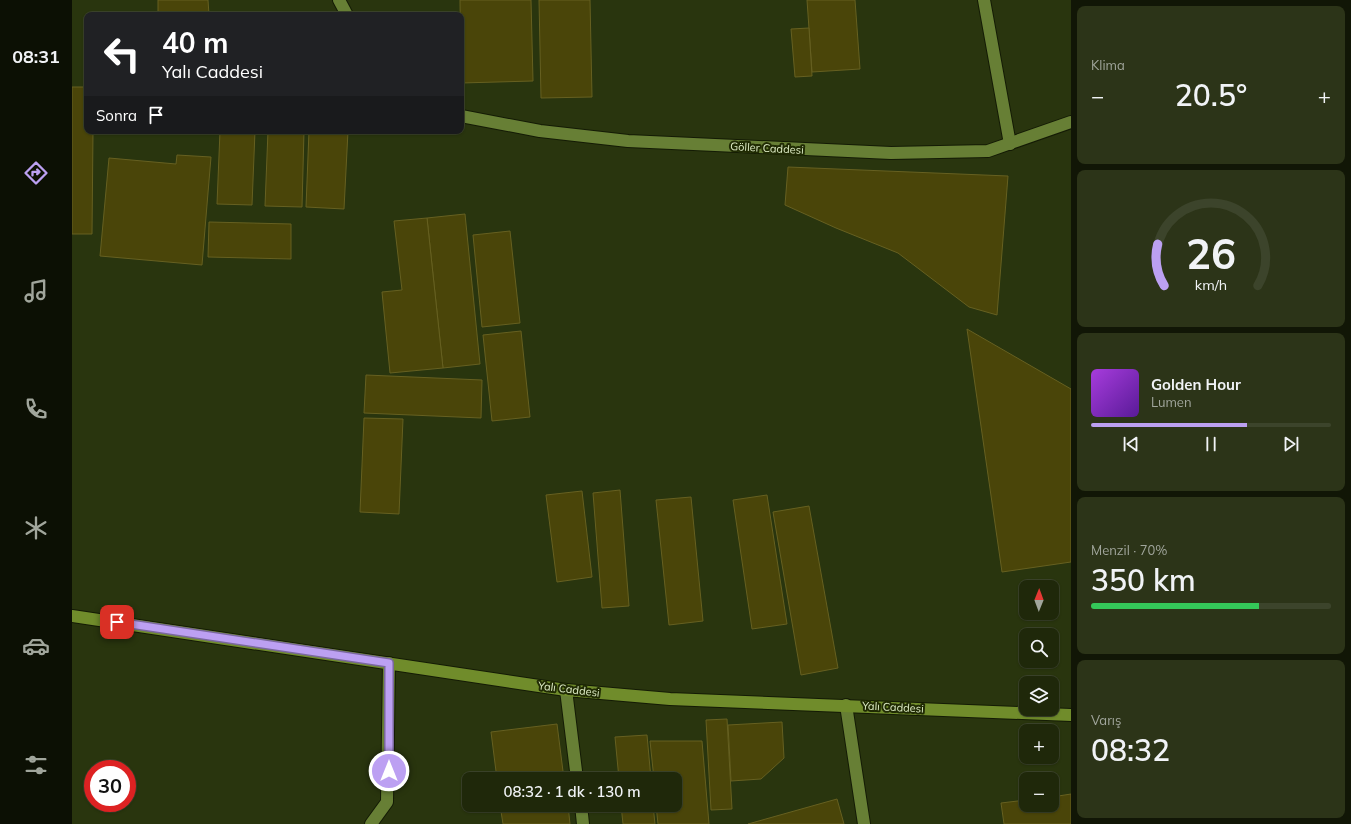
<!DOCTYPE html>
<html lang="tr">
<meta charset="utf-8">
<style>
:root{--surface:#1f280a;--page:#2c3418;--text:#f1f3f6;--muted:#a1a69c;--line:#3c442b;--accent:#bca0f2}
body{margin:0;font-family:Mulish,sans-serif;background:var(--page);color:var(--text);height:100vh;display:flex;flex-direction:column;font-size:15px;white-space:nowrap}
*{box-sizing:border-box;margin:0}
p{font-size:13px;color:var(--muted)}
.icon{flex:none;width:22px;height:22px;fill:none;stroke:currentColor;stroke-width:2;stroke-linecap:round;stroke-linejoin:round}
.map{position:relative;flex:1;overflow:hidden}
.details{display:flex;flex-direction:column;gap:6px;padding:6px;background:#111606;width:280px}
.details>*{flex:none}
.hud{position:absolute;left:12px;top:12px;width:380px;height:122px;border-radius:8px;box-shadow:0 1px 3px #0004,0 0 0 1px var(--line);background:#202124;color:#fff;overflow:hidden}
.needle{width:26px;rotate:1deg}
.tools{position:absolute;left:947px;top:580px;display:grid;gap:8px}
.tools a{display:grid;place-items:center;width:40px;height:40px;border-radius:8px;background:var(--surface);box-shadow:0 1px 3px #0004,0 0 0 1px var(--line);font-size:20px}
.speed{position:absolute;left:12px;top:760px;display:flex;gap:8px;font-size:20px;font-weight:700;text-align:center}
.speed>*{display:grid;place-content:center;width:52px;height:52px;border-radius:50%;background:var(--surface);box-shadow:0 1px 3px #0004,0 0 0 1px var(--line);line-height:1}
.speed .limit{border:6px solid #d22;background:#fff;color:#111}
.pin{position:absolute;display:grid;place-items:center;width:34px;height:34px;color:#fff;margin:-17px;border-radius:8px;box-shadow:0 2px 6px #0006}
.me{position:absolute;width:44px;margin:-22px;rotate:0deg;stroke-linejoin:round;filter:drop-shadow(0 0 3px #0008)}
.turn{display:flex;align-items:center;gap:14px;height:84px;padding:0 12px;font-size:18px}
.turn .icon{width:52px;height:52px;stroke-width:2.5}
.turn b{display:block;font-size:28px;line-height:34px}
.then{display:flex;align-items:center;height:38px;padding:0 12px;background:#0003;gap:8px;font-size:15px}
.big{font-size:30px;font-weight:600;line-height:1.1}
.details .widget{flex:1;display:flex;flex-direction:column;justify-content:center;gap:6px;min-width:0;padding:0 14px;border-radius:8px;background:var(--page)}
.details .dial{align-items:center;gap:0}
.dial svg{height:104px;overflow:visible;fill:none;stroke:var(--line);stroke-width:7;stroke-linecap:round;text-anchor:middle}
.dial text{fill:var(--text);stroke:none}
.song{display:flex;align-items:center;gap:12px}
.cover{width:48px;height:48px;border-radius:6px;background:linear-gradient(135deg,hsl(280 70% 55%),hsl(270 70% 35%))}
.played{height:4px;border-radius:2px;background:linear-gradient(90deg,var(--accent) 65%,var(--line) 65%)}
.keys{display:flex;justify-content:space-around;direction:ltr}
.heat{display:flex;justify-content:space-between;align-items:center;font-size:22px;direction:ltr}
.charge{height:6px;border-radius:3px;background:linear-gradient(90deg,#34c759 70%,var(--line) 0)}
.trip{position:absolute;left:390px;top:772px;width:220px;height:40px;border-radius:8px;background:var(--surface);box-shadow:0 1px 3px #0004,0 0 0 1px var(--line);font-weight:600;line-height:40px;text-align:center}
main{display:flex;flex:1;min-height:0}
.dock{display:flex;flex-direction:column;width:72px;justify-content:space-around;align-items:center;background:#0c1004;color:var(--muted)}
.dock .icon{width:28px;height:28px}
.dock .active{color:var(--accent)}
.dock b{font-size:18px;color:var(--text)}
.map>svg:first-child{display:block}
</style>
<main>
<nav class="dock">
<b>08:31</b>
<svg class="icon active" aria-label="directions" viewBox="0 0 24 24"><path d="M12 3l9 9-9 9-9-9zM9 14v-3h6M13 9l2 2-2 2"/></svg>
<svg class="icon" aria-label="music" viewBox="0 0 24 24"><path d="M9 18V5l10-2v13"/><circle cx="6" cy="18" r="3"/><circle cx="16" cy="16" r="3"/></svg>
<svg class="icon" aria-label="phone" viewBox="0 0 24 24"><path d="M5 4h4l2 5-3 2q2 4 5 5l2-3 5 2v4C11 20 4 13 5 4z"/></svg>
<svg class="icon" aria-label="climate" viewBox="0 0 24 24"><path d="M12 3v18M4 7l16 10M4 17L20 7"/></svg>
<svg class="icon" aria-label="car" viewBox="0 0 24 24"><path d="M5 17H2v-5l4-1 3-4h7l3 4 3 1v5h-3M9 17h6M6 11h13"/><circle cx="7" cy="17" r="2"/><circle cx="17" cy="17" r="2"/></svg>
<svg class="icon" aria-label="filters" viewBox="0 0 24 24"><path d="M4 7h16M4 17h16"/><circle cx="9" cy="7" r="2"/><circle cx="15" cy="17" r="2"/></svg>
</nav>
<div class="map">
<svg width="999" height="824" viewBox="0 0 999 824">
<rect width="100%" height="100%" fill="#29350e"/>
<g fill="#4a4509" stroke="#666021">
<path d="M86 0H136L137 15H86Z"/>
<path d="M388 0H459L461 81 389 83Z"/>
<path d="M467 0H518L520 97 469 98Z"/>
<path d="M735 0H783L788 69 740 72Z"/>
<path d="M737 28 740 76 723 77 719 29Z"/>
<path d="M0 87H15V131H21L20 234H0Z"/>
<path d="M148 131H183L180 205 145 204Z"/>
<path d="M196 131H232L230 207 193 206Z"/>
<path d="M237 131H276L272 209 234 207Z"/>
<path d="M105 155 139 157 130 265 28 256 37 158 104 164Z"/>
<path d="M716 167 936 176 925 315 897 307 826 253 764 228 713 205Z"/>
<path d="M393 214 408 364 371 368 355 218Z"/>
<path d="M355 218 371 368 318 373 310 292 330 290 322 221Z"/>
<path d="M137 222 219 224V259L136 257Z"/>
<path d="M438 231 448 323 410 327 401 235Z"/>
<path d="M895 329 999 389V562L930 572Z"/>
<path d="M449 331 458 417 420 421 411 335Z"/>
<path d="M294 375 410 380 409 418 292 413Z"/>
<path d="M292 418 331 419 327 514 288 512Z"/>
<path d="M548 490 557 606 530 608 521 493Z"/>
<path d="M510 491 520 577 485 582 474 495Z"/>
<path d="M695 495 715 624 680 629 661 500Z"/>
<path d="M619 497 631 621 597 625 584 500Z"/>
<path d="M737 506 766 668 729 675 701 512Z"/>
<path d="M655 719 660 809 639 810 634 720Z"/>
<path d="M710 722 712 758 689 779 659 781 656 725Z"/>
<path d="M485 724 492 779H425L419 732Z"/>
<path d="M575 735 579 779H547L543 737Z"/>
<path d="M578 741H630L637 824H586L584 805H603V779H582Z"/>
<path d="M999 794V824H932L929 803 954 800V805H980V797Z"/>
<path d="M765 799 772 824H676Z"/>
<path d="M428 805H496L498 824H431Z"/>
<path d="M549 805H581L583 824H551Z"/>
</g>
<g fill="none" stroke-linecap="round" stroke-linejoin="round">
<defs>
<g id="street">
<path d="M267 0 275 15"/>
<path d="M912 0 938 144"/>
<path d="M389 116 468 131 556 141 819 153 916 151 999 122"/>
<path d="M494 690 505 779"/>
<path d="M774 705 792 824"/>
<path d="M509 805 511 824"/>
<path d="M299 824 315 802 317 663"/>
</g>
<path id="secondary" d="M0 616 494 690 598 699 999 715"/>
</defs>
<use href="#street" stroke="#141b05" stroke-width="14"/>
<use href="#secondary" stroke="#141b05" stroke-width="14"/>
<use href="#street" stroke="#677f35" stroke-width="12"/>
<use href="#secondary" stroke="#708c2b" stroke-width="12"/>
</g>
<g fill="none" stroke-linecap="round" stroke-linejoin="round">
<defs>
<path id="route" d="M45 622 317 663V771"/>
</defs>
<use href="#route" stroke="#7a689d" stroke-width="10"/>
<use href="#route" stroke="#bca0f2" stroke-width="7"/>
</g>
<g text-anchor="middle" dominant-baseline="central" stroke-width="4" stroke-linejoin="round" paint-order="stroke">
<g font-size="11" fill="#deecc6" stroke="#202b03">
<text transform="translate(695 148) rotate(3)">Göller Caddesi</text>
<text transform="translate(497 689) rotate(7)">Yalı Caddesi</text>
<text transform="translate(821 707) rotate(3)">Yalı Caddesi</text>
</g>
</g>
</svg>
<div class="tools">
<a><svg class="needle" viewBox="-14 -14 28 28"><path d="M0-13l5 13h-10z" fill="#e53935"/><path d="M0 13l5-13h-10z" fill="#a1a69c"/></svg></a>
<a><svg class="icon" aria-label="search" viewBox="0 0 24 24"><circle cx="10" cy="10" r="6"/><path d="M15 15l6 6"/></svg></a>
<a><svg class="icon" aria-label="layers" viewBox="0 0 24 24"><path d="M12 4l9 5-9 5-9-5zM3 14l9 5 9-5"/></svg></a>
<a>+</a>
<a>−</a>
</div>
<div class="speed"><div class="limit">30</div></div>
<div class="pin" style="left:45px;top:622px;background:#d93025"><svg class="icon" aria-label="arrive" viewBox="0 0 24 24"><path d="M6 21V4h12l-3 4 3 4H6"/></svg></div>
<svg class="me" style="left:317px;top:771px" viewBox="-20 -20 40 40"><circle r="17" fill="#bca0f2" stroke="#fff" stroke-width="3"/><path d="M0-11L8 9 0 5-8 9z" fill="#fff"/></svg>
<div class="trip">08:32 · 1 dk · 130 m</div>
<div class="hud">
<div class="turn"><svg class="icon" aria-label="left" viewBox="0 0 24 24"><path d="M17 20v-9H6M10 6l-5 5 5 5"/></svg><div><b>40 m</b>Yalı Caddesi</div></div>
<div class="then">Sonra<svg class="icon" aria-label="arrive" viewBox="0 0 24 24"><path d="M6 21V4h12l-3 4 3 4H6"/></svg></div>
</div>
</div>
<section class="details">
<div class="widget"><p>Klima</p>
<div class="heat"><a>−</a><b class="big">20.5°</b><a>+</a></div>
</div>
<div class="widget dial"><svg viewBox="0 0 100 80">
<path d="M14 69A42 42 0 1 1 86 69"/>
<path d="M14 69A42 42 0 0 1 9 37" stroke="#bca0f2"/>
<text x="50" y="56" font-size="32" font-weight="700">26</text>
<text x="50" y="72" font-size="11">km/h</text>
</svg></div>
<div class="widget">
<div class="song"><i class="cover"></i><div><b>Golden Hour</b><p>Lumen</p></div></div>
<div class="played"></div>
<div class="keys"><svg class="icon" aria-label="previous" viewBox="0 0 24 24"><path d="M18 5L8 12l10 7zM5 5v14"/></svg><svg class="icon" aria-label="pause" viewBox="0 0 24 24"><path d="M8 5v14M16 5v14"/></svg><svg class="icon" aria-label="next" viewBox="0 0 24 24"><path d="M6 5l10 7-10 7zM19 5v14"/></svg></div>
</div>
<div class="widget"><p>Menzil · 70%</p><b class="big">350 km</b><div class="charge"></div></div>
<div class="widget"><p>Varış</p><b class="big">08:32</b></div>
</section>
</main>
